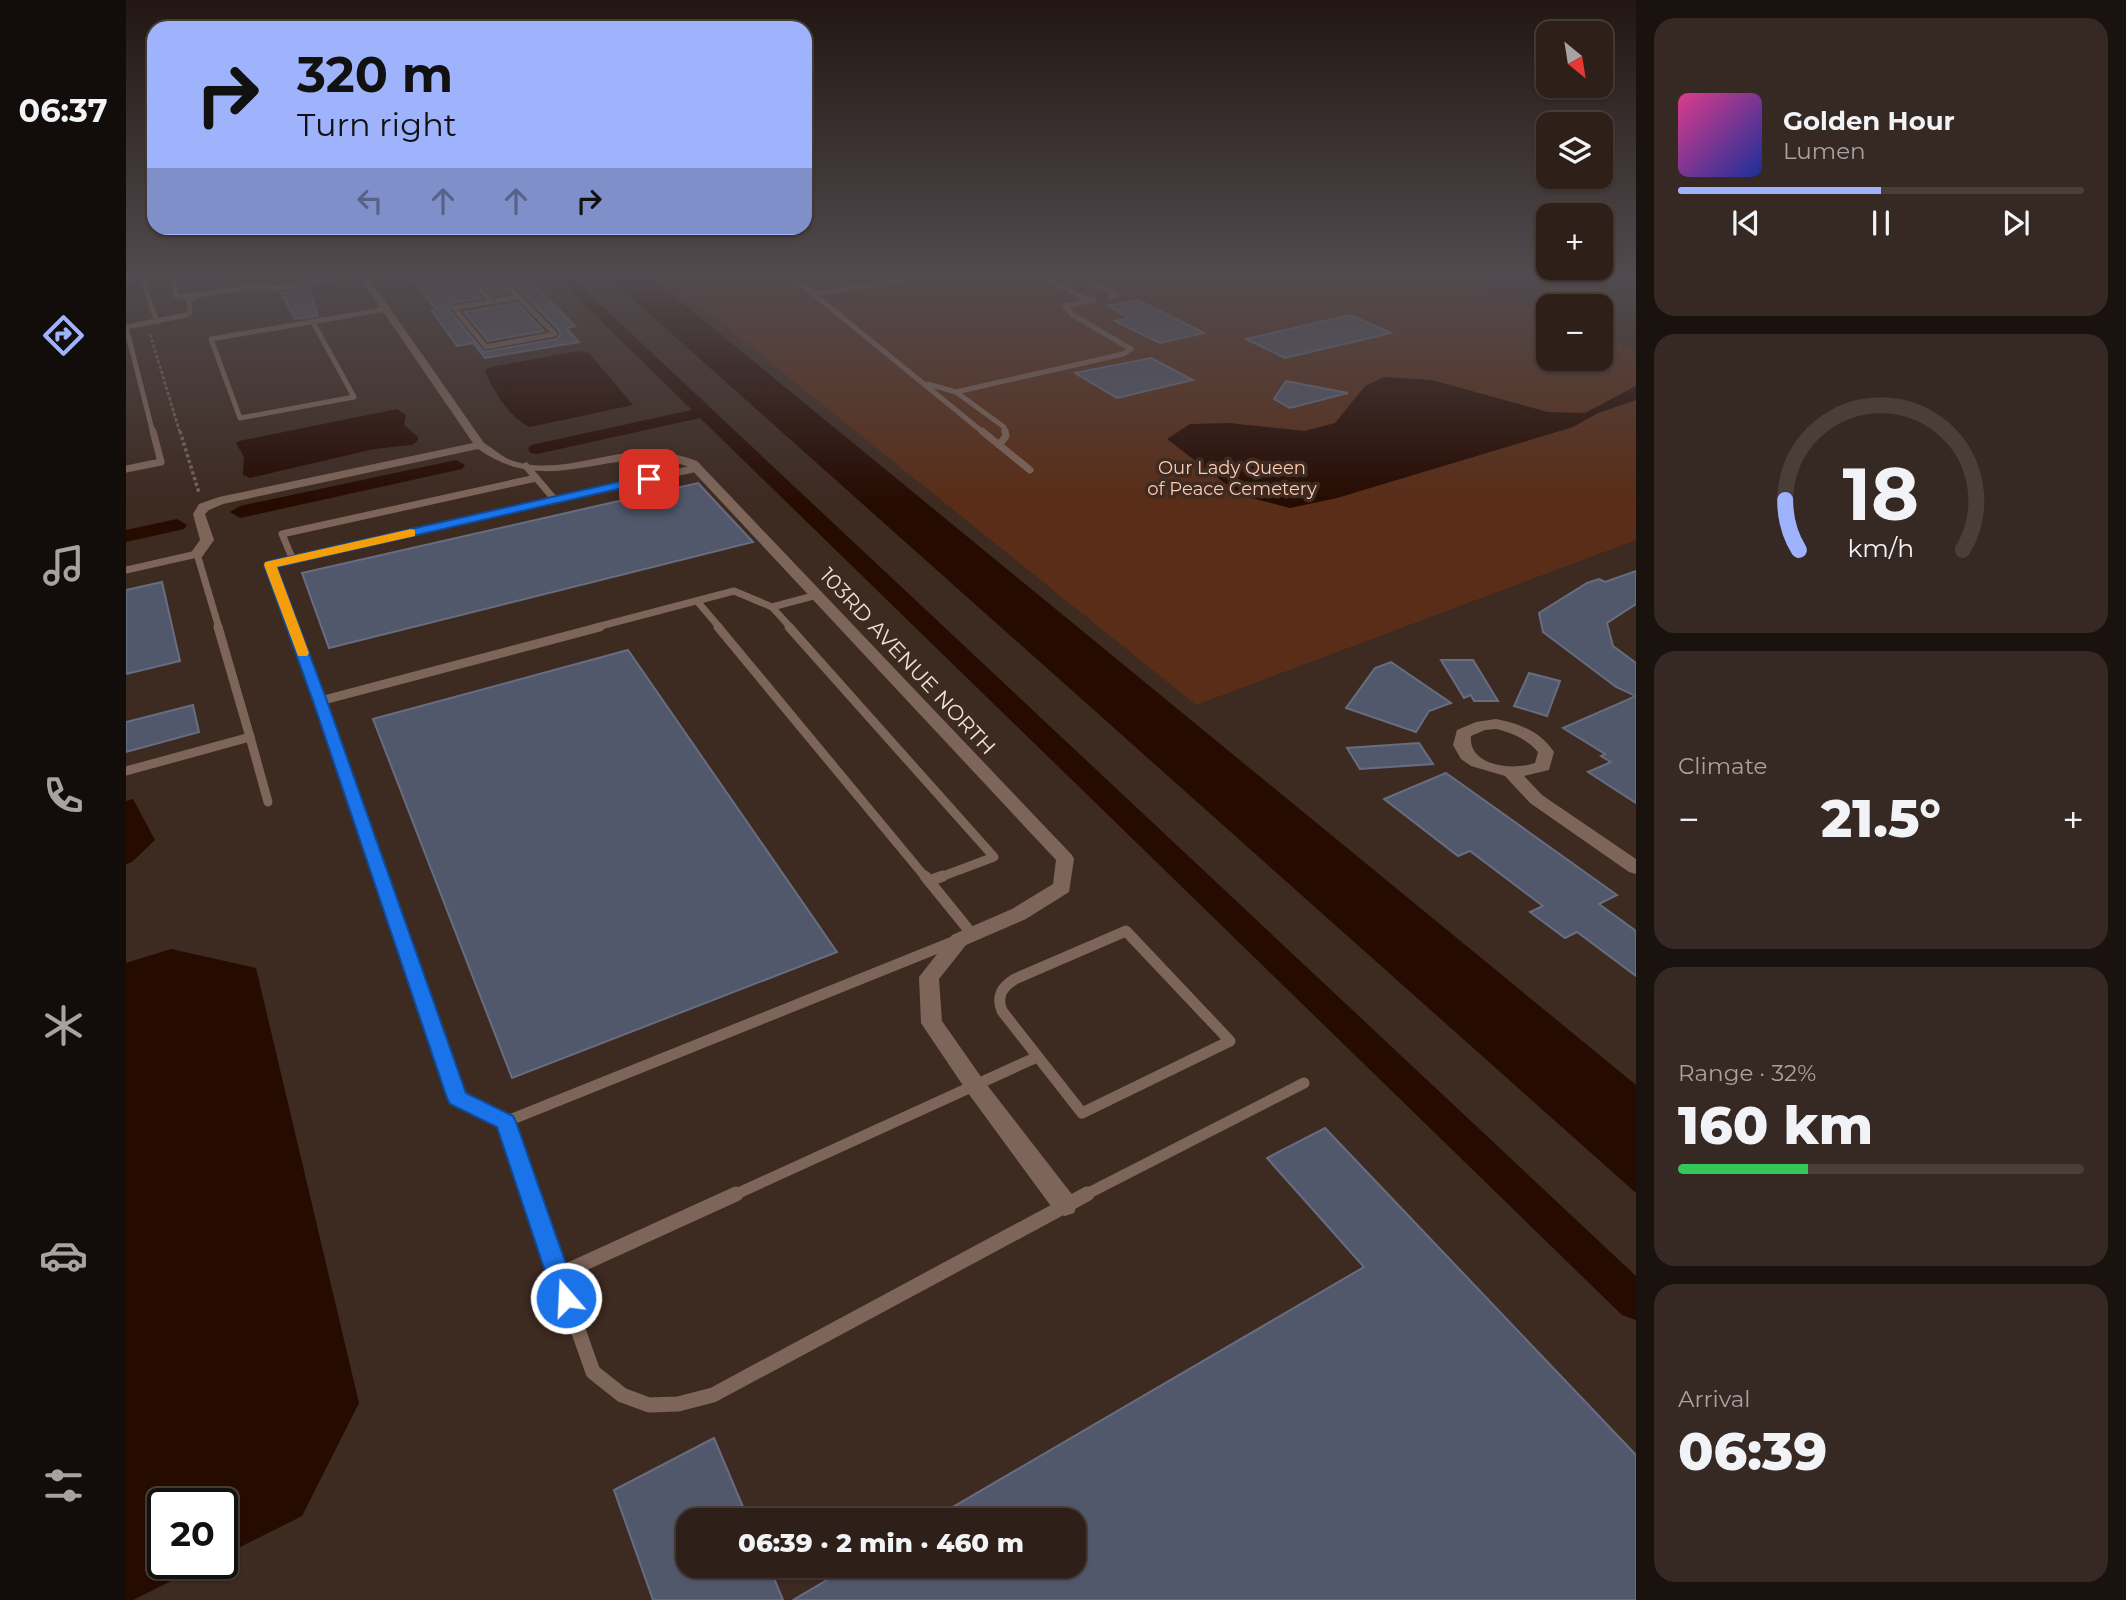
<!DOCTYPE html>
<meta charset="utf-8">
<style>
:root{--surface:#2e2019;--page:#362822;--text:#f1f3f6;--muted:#a7a3a2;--line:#493e38;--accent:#9fb3fd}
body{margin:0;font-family:Montserrat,sans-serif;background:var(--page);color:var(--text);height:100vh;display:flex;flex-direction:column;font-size:26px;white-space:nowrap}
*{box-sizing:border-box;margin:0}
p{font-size:23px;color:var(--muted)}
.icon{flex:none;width:38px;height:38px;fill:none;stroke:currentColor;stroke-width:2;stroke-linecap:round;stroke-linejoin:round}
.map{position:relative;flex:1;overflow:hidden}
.side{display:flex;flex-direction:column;gap:18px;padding:18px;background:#19120e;width:490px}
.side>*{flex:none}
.hud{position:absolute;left:21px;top:21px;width:665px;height:214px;border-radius:21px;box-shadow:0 2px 5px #0004,0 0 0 2px var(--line);background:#9fb3fd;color:#111;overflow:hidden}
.needle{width:46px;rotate:150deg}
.tools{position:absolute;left:1410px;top:21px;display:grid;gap:14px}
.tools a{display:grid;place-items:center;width:77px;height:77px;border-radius:14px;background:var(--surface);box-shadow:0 2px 5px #0004,0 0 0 2px var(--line);font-size:35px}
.speed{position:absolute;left:21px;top:1488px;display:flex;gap:14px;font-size:35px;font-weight:700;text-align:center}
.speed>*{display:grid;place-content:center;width:91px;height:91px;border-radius:50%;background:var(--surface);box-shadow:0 2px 5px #0004,0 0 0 2px var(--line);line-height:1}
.speed .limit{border:4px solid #111;border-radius:10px;background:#fff;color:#111}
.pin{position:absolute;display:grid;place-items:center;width:60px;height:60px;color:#fff;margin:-30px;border-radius:14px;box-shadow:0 4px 10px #0006}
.me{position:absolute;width:77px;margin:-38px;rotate:341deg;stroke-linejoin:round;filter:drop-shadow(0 0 5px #0008)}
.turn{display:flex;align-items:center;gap:24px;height:147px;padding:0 35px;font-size:32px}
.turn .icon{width:91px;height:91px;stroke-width:2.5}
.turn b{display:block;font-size:49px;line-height:60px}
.lanes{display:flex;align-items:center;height:66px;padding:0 35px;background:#0003;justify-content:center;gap:35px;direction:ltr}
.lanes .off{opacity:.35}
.big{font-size:52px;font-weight:800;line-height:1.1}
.side .tile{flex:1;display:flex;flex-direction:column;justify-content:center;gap:10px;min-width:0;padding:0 24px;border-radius:21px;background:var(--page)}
.side .dial{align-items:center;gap:0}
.dial svg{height:182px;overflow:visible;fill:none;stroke:var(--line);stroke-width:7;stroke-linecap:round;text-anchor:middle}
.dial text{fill:var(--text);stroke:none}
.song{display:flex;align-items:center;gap:21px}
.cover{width:84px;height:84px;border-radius:10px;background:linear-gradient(135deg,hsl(330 70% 55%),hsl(230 70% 35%))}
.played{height:7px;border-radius:4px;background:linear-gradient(90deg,var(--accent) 50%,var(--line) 50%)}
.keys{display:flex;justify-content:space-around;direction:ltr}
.heat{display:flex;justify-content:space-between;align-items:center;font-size:38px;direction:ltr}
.charge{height:10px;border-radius:5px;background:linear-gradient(90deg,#34c759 32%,var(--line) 0)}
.trip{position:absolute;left:550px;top:1508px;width:410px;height:70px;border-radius:21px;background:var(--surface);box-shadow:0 2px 5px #0004,0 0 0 2px var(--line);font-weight:800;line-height:70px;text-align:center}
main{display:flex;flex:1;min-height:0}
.tabs{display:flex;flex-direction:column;width:126px;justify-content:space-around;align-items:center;background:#120d0a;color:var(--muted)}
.tabs .icon{width:49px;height:49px}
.tabs .on{color:var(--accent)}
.tabs b{font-size:32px;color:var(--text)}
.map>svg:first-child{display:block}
</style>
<main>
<nav class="tabs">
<b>06:37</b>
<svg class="icon on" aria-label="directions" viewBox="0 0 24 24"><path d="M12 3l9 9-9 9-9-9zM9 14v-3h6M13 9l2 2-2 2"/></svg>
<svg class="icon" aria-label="music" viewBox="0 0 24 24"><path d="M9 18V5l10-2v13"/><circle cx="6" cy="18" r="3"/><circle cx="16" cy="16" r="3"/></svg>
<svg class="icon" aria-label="phone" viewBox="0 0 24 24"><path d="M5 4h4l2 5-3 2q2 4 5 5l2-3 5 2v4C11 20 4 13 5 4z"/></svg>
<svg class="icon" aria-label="climate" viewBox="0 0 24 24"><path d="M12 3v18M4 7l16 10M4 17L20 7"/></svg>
<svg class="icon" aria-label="car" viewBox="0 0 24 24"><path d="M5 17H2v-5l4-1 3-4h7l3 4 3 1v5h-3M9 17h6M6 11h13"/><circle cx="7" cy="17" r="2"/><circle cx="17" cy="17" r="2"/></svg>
<svg class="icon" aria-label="filters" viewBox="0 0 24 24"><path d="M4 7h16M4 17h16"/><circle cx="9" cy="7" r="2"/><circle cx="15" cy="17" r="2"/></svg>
</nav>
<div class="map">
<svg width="1510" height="1600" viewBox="0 0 1510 1600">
<rect width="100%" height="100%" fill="#3d2a21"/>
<path fill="#592d17" d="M539 278H1324L1423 316V359H1475V336L1510 350V540L1070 705Z"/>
<g fill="#260b01">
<path d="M483 278H526L1510 1085V1193Z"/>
<path d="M452 351 463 353 507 405 404 427C384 419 365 388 359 370L365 367Z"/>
<path d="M1258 377 1306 380 1422 412 1459 413 1510 386V400L1472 413 1447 427 1211 498 1164 508 1114 495 1041 439 1064 424 1103 423 1178 431 1209 423 1239 386Z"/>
<path d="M271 409 280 415 278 425 292 437V440L286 445 248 449 124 478 117 475 118 457 110 443 113 441Z"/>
<path d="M7 799 29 840 6 862 0 864V801Z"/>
<path d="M45 949 130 968 233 1403 176 1516 96 1556V1503H37V1563H82L7 1600H0V963Z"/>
</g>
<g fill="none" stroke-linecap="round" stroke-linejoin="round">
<g fill="#260b01" fill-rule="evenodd">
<path d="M431 278H446L1510 1276V1320L1496 1315 574 418 411 454 405 453 402 449 405 445 566 410Z"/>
<path d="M330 460 339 465 336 469 114 518 104 512 114 506Z"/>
<path d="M51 519 61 525 58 529 0 542V530Z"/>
</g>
</g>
<g fill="#52586b" stroke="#676d81" stroke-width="2">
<path d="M286 278H339L355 298 326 303 323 310 358 352 430 339 434 336 433 330 382 278H402L449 326 440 328 453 342 359 358 347 343 331 346 306 311 310 310Z"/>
<path d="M351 278H369L382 293 367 296Z"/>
<path d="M183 288 192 316 169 319 155 293Z"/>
<path d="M1011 300 1024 306 1078 333 1034 343 989 321 1003 318 981 306Z"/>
<path d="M391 303 418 331 362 341 338 312Z"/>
<path d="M1224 315 1265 333 1159 358 1120 339Z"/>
<path d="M1025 358 1067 380 991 398 949 373Z"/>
<path d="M1160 381 1222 393 1164 408 1148 399Z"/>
<path d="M572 483 627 542 203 648 176 573Z"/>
<path d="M1510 571V604L1481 623 1487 646 1510 663V696L1490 687 1417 632 1413 613 1461 583 1473 579 1479 582Z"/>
<path d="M36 582 54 661 0 674V590Z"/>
<path d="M502 650 711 952 386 1078 247 719Z"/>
<path d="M1315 660H1347L1372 701H1348L1345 695 1338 698Z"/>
<path d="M1265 662 1325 703 1303 711 1290 732 1220 708 1249 668Z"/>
<path d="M1403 673 1434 681 1421 716 1388 706Z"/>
<path d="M1510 696V803L1462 772 1485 762 1475 756 1479 754 1437 728Z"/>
<path d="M67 705 73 732 0 752V722Z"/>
<path d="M1293 743 1307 764 1234 769 1221 748Z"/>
<path d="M1320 773 1491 895 1473 904 1510 931V976L1451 932 1439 938 1404 912 1417 906 1344 851 1332 856 1258 799Z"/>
<path d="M1199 1128 1510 1455V1600H667L725 1566H947V1521H803L1238 1267 1141 1158Z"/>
<path d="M588 1438 623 1521H562V1566H643L657 1600H527L488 1490Z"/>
</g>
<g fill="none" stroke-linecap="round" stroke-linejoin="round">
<path stroke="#74635b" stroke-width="2.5" stroke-dasharray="3.5 2" stroke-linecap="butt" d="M24 334 54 433"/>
<path stroke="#74635b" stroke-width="3.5" stroke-dasharray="3.5 2.5" stroke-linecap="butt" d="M54 431 73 493"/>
<g stroke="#7e6559" stroke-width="5">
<path d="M16 278 31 322"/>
<path d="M45 278 51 297 70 295"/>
<path d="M344 278 365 301"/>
<path d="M374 278 429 334 360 347 328 308 392 297"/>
<path d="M668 278 858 433"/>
<path d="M919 278 961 299"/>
<path d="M957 278 991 295 984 297"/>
<path d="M0 280 12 278"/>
<path d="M687 294 789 278"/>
<path d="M187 322 228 397 114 418 85 339 261 309"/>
<path d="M802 384 830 392 878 427 879 433"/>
<path d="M830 392 997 354 1005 349 947 315 939 306 968 300"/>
<path d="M27 433 0 327 60 315 64 312 63 301 71 295 131 286 148 289 211 278"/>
</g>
<g stroke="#7e6559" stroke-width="7">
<path d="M856 431 904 470"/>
<path d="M873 445 880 436 879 431"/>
<path d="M0 469 35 462 27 431"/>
<path d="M429 500 571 468"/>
<path d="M167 560 156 534 410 478"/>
<path d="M0 570 71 554 93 628"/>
<path d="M571 601 594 628"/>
<path d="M646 607 691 595"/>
<path d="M167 628 144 565 429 500 400 466"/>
<path d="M467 628 608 591 646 607 665 628"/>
</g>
<g stroke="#7e6559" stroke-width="9">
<path d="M167 627 194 701 474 627"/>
<path d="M592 627 800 878"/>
<path d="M663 627 868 857 812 878"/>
<path d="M194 701 255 878"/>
<path d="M124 737 142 802"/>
<path d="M0 771 124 737 92 627"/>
</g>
<g stroke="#7e6559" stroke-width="11">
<path d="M254 876 331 1098 379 1122 829 941"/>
<path d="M799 876 803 881"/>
<path d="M817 876 803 881 846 934"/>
<path d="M1000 931 1104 1041 956 1113 876 1011C870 996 876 987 889 979Z"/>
<path d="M379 1122 405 1196"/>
<path d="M606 1196 911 1057"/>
<path d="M957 1196 1178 1083"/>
</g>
<g stroke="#7e6559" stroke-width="15">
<path d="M404 1194 467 1372 496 1395 523 1405 552 1404 587 1395 961 1194"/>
<path d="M432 1275 610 1194"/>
</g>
<g fill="#7e6559" fill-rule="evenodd">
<path d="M234 278H243L358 443C365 447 373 454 380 458 424 478 474 452 519 452 538 451 554 455 571 461L946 855 948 859 943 892 900 919 840 945 813 979 816 1021 858 1081 948 1197 951 1205 948 1213 939 1216 930 1213 842 1093 799 1029 795 1023 793 977 826 935 886 909 927 884 930 860 563 467C487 440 427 502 352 449L97 504 83 510 79 514 88 540 76 557H66L64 554 74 540 67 514 73 504 93 497 347 443Z"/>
<path d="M1370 719C1394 724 1414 731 1428 752L1423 770 1398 776 1416 795 1510 859V874L1503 872 1404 803 1379 776 1345 766 1335 759 1327 745 1331 730 1350 722ZM1370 729C1387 733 1400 739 1412 752L1409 763C1387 771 1342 766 1345 736L1359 730Z"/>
</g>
</g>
<linearGradient id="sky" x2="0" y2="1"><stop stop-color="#221712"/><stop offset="0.55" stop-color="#514a4e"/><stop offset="1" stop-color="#514a4e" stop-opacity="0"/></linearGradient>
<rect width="1510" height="502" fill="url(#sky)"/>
<path fill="#1a73e8" stroke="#114b97" stroke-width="2" d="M523 475 529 479 527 481 151 567 201 701 340 1093 387 1116 390 1122 452 1298 448 1306 440 1309 432 1306 428 1298 371 1127 324 1104 321 1098 187 701 138 565 144 561Z"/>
<path fill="#f59e0b" d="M285 529 289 530V536L151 567 183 653 181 656H172L138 565 139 562Z"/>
<g text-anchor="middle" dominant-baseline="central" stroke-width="7" stroke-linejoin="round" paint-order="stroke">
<g font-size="18" fill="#ffcab2" stroke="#3d2a21">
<text x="1106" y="468">Our Lady Queen<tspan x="1106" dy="21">of Peace Cemetery</tspan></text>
</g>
<g font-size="21" fill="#eee1db" stroke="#3d2a21">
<text transform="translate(782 661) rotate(47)">103RD AVENUE NORTH</text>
</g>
</g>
</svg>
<div class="tools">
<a><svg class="needle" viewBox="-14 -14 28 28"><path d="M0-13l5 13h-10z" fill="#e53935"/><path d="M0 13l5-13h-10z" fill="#a7a3a2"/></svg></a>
<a><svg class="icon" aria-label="layers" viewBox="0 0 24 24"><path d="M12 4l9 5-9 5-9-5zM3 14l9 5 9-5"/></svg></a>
<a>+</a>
<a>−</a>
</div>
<div class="speed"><div class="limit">20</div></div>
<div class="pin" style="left:523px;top:479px;background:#d93025"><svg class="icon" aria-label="arrive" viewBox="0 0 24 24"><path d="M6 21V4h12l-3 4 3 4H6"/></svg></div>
<svg class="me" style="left:440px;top:1298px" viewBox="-20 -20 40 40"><circle r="17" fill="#1a73e8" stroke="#fff" stroke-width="3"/><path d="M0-11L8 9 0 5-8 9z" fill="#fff"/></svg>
<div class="trip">06:39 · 2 min · 460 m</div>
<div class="hud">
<div class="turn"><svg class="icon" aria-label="right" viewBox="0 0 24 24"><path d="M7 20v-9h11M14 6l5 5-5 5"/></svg><div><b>320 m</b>Turn right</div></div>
<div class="lanes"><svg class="icon off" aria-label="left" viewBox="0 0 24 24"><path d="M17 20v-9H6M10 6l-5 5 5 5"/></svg><svg class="icon off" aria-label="ahead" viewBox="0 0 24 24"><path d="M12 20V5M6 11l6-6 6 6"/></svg><svg class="icon off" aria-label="ahead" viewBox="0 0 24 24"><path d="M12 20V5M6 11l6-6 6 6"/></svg><svg class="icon" aria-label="right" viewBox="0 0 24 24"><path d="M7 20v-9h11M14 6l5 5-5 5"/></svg></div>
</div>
</div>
<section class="side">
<div class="tile">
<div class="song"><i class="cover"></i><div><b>Golden Hour</b><p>Lumen</p></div></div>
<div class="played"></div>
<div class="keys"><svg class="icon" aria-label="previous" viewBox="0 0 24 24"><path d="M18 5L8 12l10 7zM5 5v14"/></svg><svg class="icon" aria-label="pause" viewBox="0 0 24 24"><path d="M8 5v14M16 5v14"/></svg><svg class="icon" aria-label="next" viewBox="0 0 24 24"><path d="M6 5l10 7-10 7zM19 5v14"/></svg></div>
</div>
<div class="tile dial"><svg viewBox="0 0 100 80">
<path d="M14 69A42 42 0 1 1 86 69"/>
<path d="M14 69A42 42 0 0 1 8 47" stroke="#9fb3fd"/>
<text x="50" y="56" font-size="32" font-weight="700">18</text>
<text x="50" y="72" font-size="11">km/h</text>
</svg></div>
<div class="tile"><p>Climate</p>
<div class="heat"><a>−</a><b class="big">21.5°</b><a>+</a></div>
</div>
<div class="tile"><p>Range · 32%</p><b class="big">160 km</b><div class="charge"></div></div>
<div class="tile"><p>Arrival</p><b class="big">06:39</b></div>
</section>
</main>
